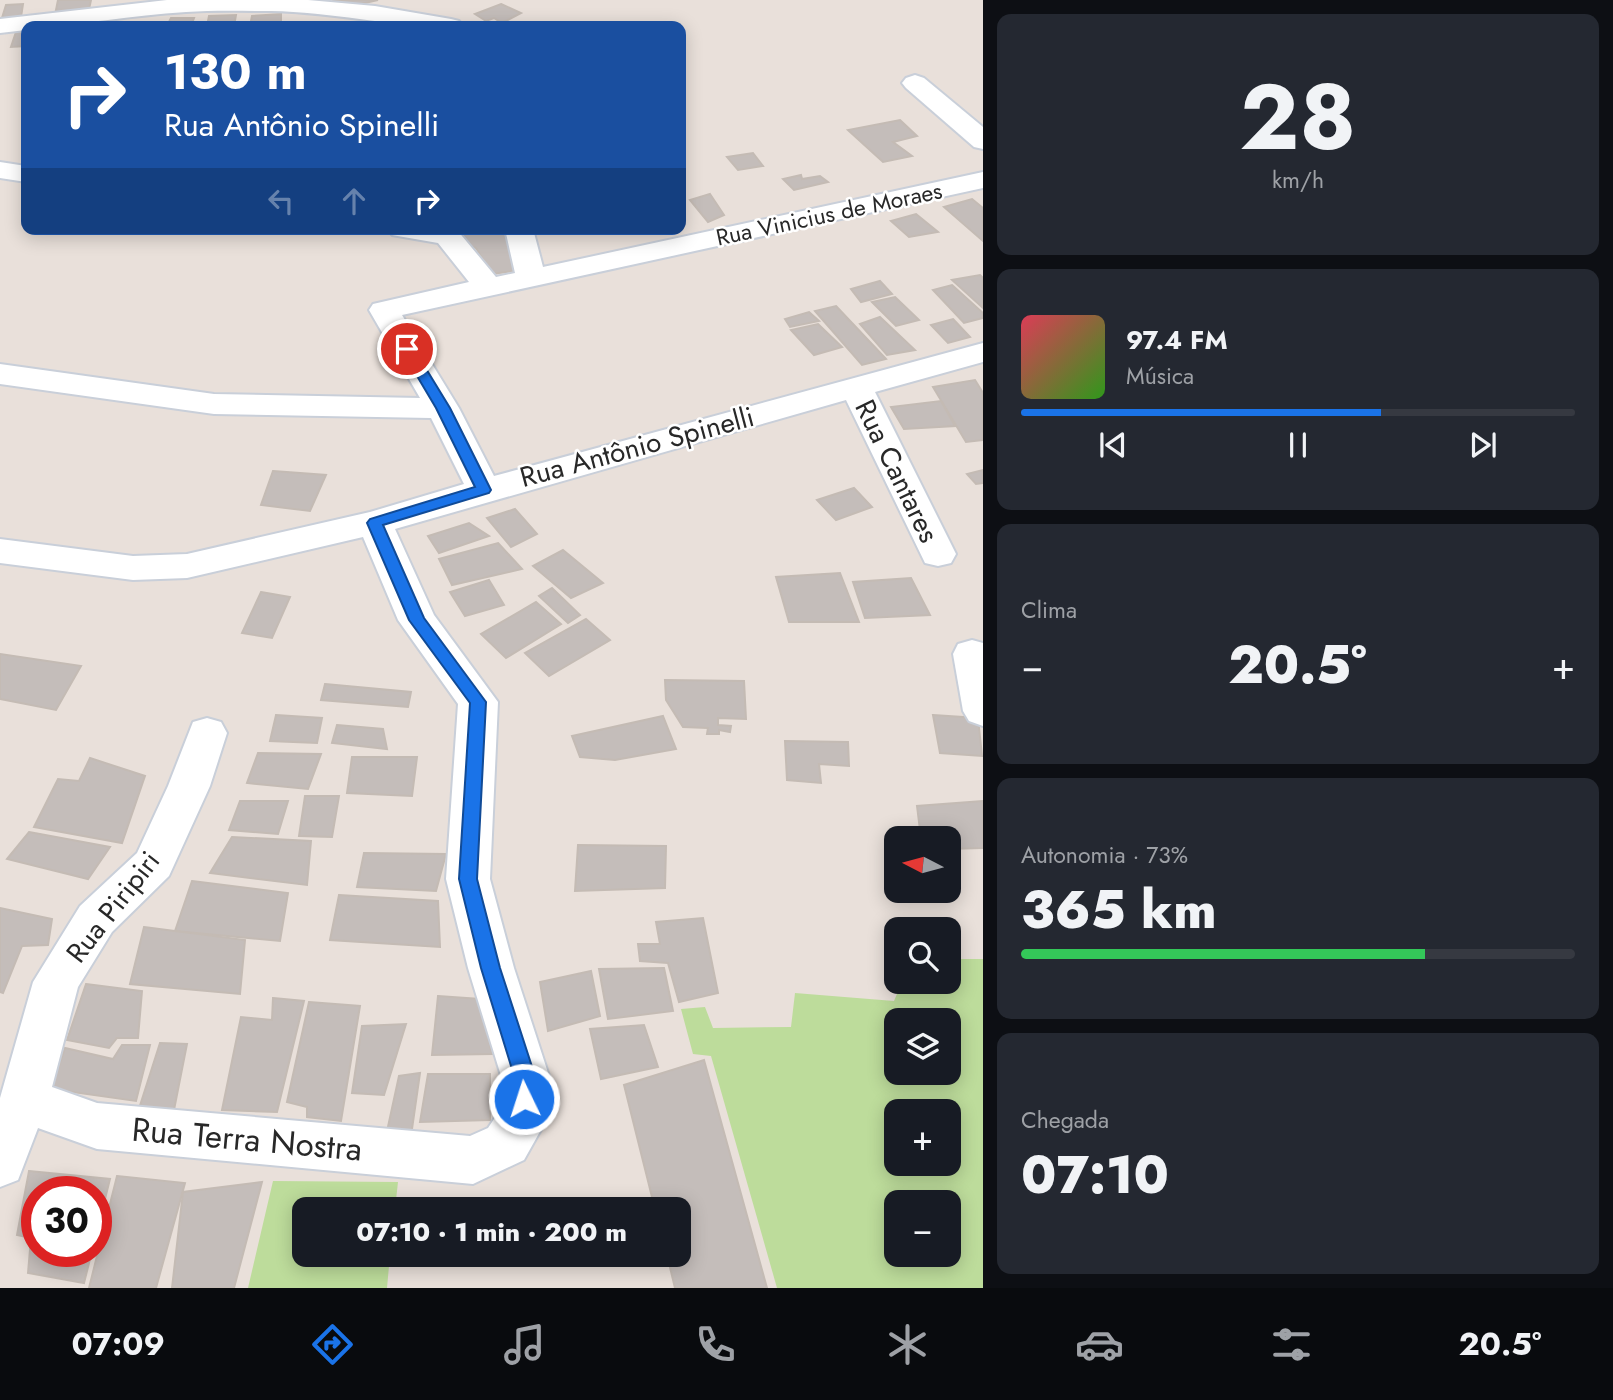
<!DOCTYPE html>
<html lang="pt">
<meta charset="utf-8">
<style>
:root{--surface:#171b24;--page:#242831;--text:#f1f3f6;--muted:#9ea1a6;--line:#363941;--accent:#1a73e8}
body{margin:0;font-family:Jost,sans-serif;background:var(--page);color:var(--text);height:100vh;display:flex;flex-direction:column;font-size:26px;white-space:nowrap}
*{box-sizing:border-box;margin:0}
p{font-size:23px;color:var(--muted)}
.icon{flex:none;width:38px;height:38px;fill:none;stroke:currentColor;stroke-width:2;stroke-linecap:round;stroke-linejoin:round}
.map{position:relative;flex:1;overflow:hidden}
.drawer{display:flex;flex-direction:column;gap:14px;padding:14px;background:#0d0f14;width:630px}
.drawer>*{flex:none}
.guide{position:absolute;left:21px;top:21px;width:665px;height:214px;border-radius:14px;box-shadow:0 4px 18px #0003;background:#1a4fa0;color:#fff;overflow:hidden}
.needle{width:46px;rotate:276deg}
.buttons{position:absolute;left:884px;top:826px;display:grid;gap:14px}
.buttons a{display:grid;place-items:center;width:77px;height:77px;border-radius:14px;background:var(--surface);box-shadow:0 4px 18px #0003;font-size:35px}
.speed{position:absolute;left:21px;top:1176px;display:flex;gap:14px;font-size:35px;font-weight:700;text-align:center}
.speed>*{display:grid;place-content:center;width:91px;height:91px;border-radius:50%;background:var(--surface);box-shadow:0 4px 18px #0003;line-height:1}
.speed .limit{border:10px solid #d22;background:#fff;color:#111}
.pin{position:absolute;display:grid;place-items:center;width:60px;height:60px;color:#fff;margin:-30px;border:4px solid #fff;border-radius:50%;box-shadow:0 2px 7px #0007}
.me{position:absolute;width:77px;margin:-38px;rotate:356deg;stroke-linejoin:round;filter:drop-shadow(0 0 5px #0008)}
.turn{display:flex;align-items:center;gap:24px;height:147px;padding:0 28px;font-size:32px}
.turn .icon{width:91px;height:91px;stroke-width:2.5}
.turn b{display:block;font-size:49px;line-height:60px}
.lanes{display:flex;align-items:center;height:66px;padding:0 28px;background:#0003;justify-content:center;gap:35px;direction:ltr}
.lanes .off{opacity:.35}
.big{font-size:52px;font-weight:800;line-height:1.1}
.drawer .widget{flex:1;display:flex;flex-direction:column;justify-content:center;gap:10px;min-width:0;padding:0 24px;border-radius:14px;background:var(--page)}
.drawer .dial{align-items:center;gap:0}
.dial b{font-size:91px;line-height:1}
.song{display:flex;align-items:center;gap:21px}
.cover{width:84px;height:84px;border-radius:10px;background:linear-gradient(135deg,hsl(350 70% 55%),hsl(110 70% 35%))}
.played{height:7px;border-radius:4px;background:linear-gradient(90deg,var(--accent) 65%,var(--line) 65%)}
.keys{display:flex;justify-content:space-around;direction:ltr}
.heat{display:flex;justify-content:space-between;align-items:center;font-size:38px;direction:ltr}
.charge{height:10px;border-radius:5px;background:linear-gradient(90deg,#34c759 73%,var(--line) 0)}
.trip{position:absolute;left:292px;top:1197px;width:399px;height:70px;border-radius:14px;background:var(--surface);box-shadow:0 4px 18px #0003;font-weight:800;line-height:70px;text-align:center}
.tabs{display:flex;height:112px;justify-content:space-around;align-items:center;background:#090b0e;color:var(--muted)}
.tabs .icon{width:49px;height:49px}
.tabs .current{color:var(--accent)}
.tabs b{font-size:32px;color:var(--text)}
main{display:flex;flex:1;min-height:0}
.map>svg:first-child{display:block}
</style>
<main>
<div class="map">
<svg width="983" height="1288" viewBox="0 0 983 1288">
<rect width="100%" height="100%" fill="#e9e0da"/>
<g fill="#bddc9b" fill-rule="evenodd">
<path d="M949 959H983V1288H777L711 1056 693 1054 681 1009 705 1007 713 1028 791 1027 795 993 894 1001 902 982H948ZM896 1020H948V1073H896ZM896 1111H948V1164H896ZM948 1202V1255H896V1202Z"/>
<path d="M273 1181 398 1182 395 1209H304V1255H390L387 1288H248Z"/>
</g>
<g fill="#c4bdba" stroke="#c4bbb4" stroke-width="2">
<path d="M58 0H91L88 14 55 15Z"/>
<path d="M333 0H378L343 8Z"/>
<path d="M23 4 21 17 2 18 6 5Z"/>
<path d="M501 4 521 13 502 23 494 18 486 21 475 14Z"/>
<path d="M281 14V26H250L252 16Z"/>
<path d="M236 15 234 26H207L209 16Z"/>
<path d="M171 18H194L191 26H167Z"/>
<path d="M26 31V46L11 47 16 32Z"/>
<path d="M900 120 917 136 893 142 912 156 883 162 848 130Z"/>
<path d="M753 153 763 166 738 170 727 157Z"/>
<path d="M801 175 802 179 820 176 828 182 794 190 783 179Z"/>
<path d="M710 194 724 215 708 222 690 200Z"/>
<path d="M972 199 983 208V241L944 207Z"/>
<path d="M916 214 938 232 909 237 891 221Z"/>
<path d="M480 229H496L509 236 520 270 492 274 476 248 470 246 460 235Z"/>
<path d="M980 275 983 278V308L952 280Z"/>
<path d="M880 281 892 294 861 302 851 289Z"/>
<path d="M952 285 983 313V318L964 323 933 290Z"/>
<path d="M895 297 919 320 896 326 872 302Z"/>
<path d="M836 306 886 359 862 365 815 311Z"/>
<path d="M809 312 819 321 790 327 785 319Z"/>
<path d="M880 317 915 350 887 355 860 324Z"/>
<path d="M953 319 970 337 948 343 931 325Z"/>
<path d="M818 324 842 347 814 355 791 330Z"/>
<path d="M975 380 983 393V440L966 442 933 387Z"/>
<path d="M941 401 955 426 904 429 891 407Z"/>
<path d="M983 470V483L976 484 967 474Z"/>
<path d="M273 471 326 475 310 511 261 505Z"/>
<path d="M854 488 872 507 836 520 817 500Z"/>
<path d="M515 509 537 534 511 547 487 518Z"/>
<path d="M469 523 489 536 439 553 428 536Z"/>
<path d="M498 543 522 569 452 585 439 559Z"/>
<path d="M563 550 603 583 571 598 533 566Z"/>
<path d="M840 573 859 622H789L776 577Z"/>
<path d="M911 578 930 615 865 618 853 582Z"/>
<path d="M489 580 504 605 465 616 450 592Z"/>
<path d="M552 588 580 615 568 623 539 596Z"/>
<path d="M261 592 290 597 272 638 242 633Z"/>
<path d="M536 602 561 624 506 658 481 634Z"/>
<path d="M586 619 610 640 549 676 525 653Z"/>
<path d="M0 654 81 666 56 710 0 699Z"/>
<path d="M665 680 744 681 746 719 718 718V725L731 726 730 732 719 730V734H707L708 728 683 727 666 700Z"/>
<path d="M325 684 411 692 408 707 321 700Z"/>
<path d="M276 715 322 718 317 743 270 741Z"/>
<path d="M933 715 978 718 982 756 940 753Z"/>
<path d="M663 716 676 749 615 760 580 757 572 736Z"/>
<path d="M337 725 383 729 387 749 332 743Z"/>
<path d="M785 741 848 742 849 766 819 764 821 783 787 780Z"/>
<path d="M258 753 321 754 308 789 247 783Z"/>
<path d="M352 757H417L412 796 347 793Z"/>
<path d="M90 758 145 776 122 843 34 827 58 779 79 781Z"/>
<path d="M305 796H339L332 837 299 836Z"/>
<path d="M240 801H288L278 834 229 830Z"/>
<path d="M983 801V848L948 849V838H921L917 806Z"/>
<path d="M29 832 110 847 88 879 7 859Z"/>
<path d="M232 837 311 841 307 885 210 873Z"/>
<path d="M578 845 666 846 665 888 575 891Z"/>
<path d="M364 853 446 854 436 891 357 887Z"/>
<path d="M192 881 288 893 280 941 175 931Z"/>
<path d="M339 895 438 901 440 947 330 940Z"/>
<path d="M0 908 52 919 48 945 22 946 3 993 0 992Z"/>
<path d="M703 918 718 993 679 1002 668 963 640 961 638 944H660L656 922Z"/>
<path d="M144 927 245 940 240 994 130 984Z"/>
<path d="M664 968 673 1011 608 1019 599 969Z"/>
<path d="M591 971 600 1016 548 1031 540 982Z"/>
<path d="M86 984 142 991 138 1038H117L109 1048 67 1040Z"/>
<path d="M438 996 480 999 492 1054 432 1055Z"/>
<path d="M273 998 304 1001 277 1112 222 1110 241 1017 272 1020Z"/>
<path d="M309 1002 360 1006 341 1121 307 1117V1107L287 1102Z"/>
<path d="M406 1024 384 1095 352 1093 362 1026Z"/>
<path d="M644 1025 658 1067 601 1079 590 1029Z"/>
<path d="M160 1043 187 1044 173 1115H137Z"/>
<path d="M122 1045H150L136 1101 51 1089 65 1048 113 1059Z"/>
<path d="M704 1060 767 1288H675L667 1255H679V1209H655L624 1085Z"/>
<path d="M420 1073 411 1136H386L399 1076Z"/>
<path d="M428 1074H490V1120L420 1122Z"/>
<path d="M29 1171 110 1179 96 1235V1192H37V1251H92L84 1283 28 1273 31 1238 17 1235Z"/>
<path d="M117 1176 185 1183 156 1288H89Z"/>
<path d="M262 1182 234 1288H172L183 1192Z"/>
</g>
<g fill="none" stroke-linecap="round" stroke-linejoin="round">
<defs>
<g id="minor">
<path d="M167 0H308L375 6 451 19 459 21 463 26C399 29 336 12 271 11 243 11 214 10 186 12 132 15 80 26 26 26V30L0 33V19Z"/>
<path d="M915 75 924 78 983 127V149L974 147 906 88 902 83 906 78Z"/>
<path d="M0 162 26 166V182L0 178Z"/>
<path d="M983 172V188L402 315 459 408 494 476 983 343V362L875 392 956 554 951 563 938 566 925 563 846 400 395 529 434 615 498 702 490 879 514 968 550 1079 547 1119 524 1160 473 1184 97 1149 38 1128 18 1180 0 1187V1098L33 982 80 906 137 853 168 786 193 722 207 718 221 722 227 733 210 786 169 876 112 932 78 987 52 1087 97 1103 470 1136 488 1128 498 1113 502 1079 468 968 446 879 458 704 398 620 363 537 187 578 133 580 0 563V539L133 556 187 554 370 512 464 484 431 418 214 414 0 384V364L214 394 420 398 369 310 373 304 469 282 438 243 392 235 388 229 457 230 496 277 515 273 505 229H533L543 267Z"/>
<path d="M972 640 983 643V726L969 721 963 711 953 654 958 644Z"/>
</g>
</defs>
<use href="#minor" stroke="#c9cfd9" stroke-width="4"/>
<use href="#minor" fill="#fff" fill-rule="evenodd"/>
</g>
<path fill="#1a73e8" stroke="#114b97" stroke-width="2" d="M407 346 414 349 450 408 491 490 489 493 383 525 424 618 486 702 477 879 500 968 536 1079 531 1105 524 1108 516 1105 513 1099 515 1079 481 968 459 879 470 703 409 620 367 523 370 519 475 487 436 408 401 349Z"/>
<g text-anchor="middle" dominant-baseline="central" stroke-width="5" stroke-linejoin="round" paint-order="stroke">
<g font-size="23" fill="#282828" stroke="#fff">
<text transform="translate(829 214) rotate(-12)">Rua Vinicius de Moraes</text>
</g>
<g font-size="28" fill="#282828" stroke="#fff">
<text transform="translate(637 447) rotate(-15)">Rua Antônio Spinelli</text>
<text transform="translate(897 471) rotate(64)">Rua Cantares</text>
<text transform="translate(113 907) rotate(-52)">Rua Piripiri</text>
</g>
<g font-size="33" fill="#282828" stroke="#fff">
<text transform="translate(247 1139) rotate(5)">Rua Terra Nostra</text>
</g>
</g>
</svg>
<div class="buttons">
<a><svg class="needle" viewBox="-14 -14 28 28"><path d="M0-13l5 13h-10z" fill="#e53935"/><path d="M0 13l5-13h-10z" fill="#9ea1a6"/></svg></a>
<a><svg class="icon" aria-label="search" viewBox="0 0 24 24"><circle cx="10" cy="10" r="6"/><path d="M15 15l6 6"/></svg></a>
<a><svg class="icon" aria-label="layers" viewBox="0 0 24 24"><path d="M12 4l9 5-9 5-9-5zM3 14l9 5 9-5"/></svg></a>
<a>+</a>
<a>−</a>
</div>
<div class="speed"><div class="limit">30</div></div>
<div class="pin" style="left:407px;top:349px;background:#d93025"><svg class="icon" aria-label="arrive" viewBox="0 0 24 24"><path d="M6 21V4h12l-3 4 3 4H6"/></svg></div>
<svg class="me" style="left:524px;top:1099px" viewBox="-20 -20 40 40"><circle r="17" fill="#1a73e8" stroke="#fff" stroke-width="3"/><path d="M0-11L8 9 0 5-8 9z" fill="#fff"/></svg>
<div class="trip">07:10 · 1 min · 200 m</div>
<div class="guide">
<div class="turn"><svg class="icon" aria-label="right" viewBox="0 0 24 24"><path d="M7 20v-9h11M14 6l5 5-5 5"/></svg><div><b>130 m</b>Rua Antônio Spinelli</div></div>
<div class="lanes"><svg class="icon off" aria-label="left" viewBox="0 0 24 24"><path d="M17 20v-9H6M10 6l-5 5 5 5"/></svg><svg class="icon off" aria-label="ahead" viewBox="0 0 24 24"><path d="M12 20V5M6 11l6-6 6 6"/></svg><svg class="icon" aria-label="right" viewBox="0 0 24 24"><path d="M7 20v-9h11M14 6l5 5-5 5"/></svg></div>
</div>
</div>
<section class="drawer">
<div class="widget dial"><b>28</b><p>km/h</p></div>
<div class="widget">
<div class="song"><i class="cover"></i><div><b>97.4 FM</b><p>Música</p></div></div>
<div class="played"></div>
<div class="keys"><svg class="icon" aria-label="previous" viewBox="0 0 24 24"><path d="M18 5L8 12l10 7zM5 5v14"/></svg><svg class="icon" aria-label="pause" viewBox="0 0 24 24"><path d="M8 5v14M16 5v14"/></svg><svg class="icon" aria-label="next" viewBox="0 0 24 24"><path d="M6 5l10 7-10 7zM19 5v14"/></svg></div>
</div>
<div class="widget"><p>Clima</p>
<div class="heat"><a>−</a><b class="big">20.5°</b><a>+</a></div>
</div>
<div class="widget"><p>Autonomia · 73%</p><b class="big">365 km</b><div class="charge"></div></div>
<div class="widget"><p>Chegada</p><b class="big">07:10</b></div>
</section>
</main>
<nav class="tabs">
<b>07:09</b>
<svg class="icon current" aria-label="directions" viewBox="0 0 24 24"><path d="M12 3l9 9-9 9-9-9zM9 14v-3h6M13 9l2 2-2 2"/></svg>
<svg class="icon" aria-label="music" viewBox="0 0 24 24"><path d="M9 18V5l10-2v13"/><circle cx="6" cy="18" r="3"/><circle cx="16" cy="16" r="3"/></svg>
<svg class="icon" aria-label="phone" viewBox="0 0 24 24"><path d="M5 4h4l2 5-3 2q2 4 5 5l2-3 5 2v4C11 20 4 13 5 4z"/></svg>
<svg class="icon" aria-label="climate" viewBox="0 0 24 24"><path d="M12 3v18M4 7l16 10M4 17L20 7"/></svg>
<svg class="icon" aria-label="car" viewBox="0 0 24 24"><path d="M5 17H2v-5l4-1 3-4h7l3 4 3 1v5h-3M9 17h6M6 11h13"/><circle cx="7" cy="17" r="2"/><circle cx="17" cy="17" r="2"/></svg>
<svg class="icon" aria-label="filters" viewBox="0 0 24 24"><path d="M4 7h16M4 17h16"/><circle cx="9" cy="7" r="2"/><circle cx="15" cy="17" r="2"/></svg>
<b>20.5°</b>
</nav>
